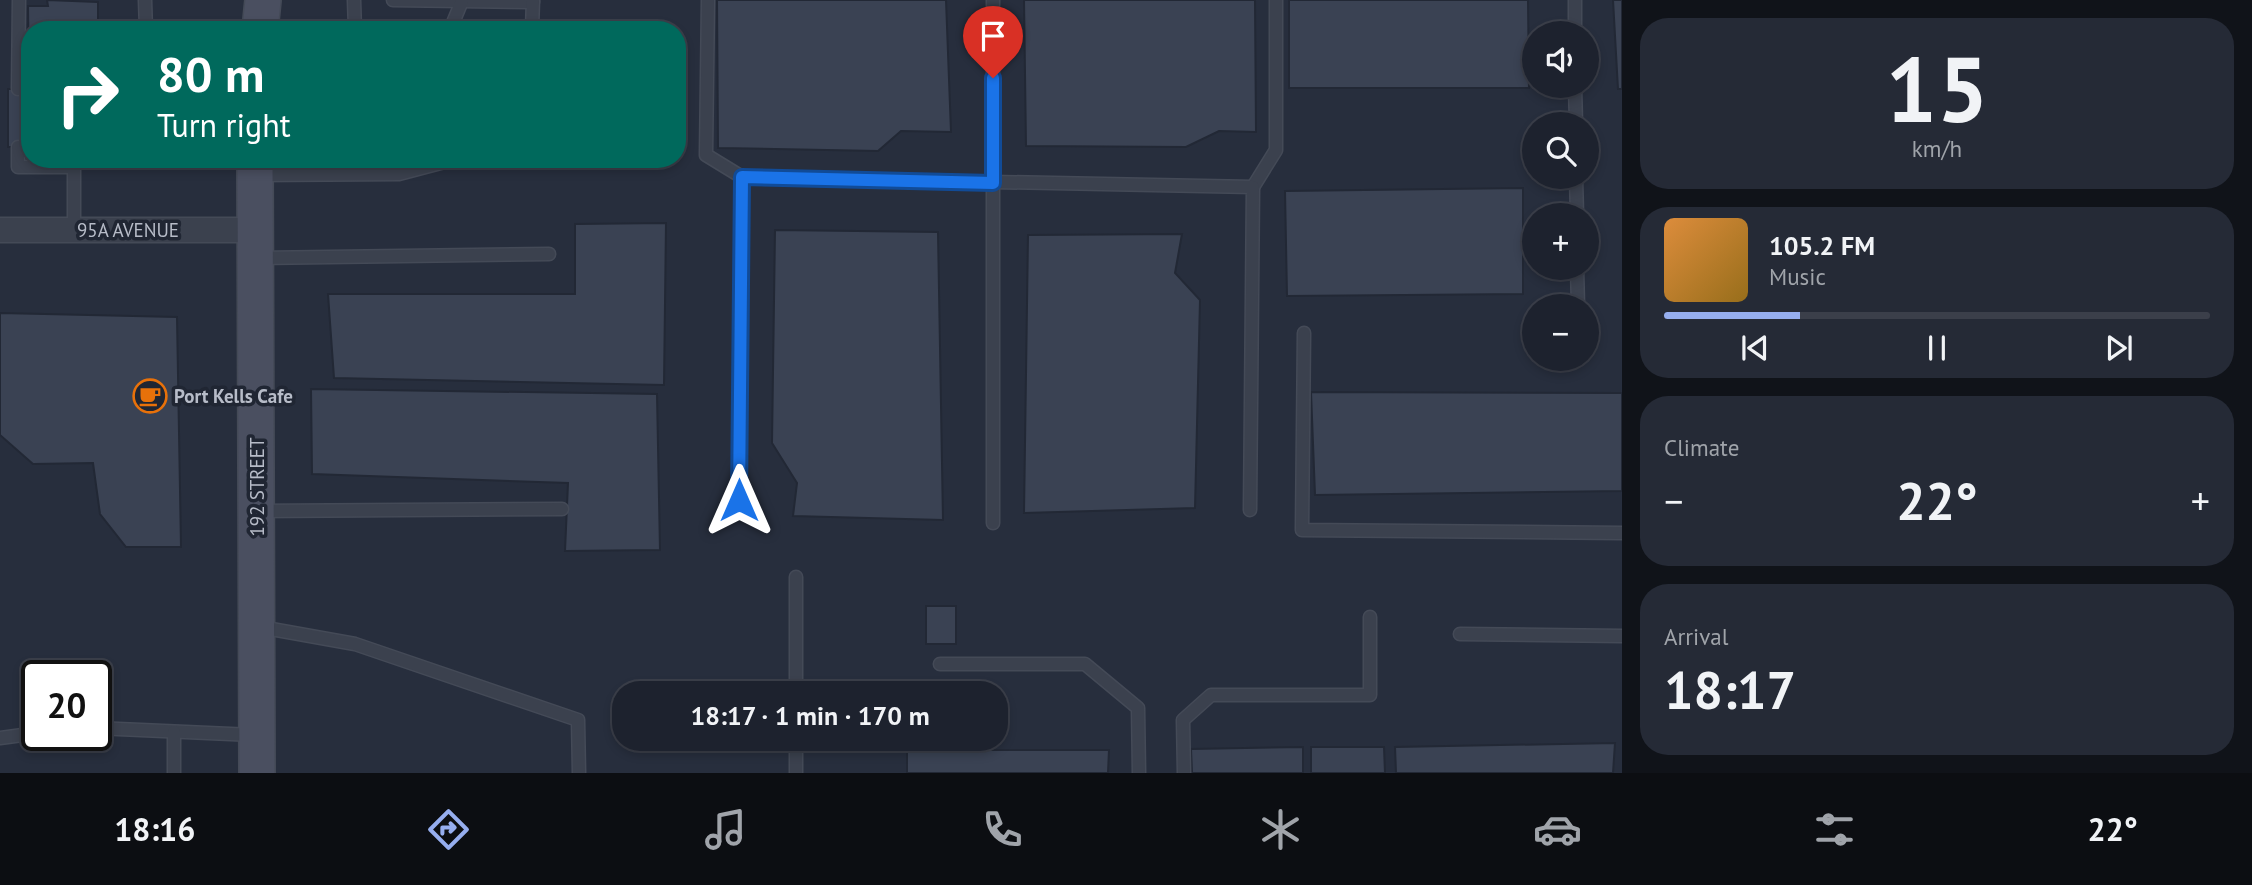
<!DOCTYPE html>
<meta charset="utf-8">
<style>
:root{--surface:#1d222e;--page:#252a36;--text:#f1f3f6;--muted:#a0a4aa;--line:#3b3f4a;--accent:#96aeef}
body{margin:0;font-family:"PT Sans",sans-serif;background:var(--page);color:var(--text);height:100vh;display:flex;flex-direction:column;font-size:26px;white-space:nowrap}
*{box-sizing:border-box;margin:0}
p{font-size:23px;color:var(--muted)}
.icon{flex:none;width:38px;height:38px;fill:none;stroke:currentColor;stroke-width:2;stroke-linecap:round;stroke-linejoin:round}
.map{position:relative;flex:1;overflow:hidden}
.side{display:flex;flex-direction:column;gap:18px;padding:18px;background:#101319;width:630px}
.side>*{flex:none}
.banner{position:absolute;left:21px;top:21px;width:665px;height:147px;border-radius:28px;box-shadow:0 4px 10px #0003,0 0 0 2px var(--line);background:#00695c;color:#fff;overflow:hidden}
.fabs{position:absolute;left:1522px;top:21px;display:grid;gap:14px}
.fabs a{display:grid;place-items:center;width:77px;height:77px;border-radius:50%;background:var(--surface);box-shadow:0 4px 10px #0003,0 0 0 2px var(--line);font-size:35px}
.speed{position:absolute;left:21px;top:660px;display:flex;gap:14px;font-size:35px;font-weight:700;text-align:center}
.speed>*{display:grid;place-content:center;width:91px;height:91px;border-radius:50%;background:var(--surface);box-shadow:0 4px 10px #0003,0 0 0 2px var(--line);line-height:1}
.speed .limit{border:4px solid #111;border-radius:10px;background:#fff;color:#111}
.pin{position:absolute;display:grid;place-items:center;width:60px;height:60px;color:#fff;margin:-72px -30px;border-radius:50% 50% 50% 0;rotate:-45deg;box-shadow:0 0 7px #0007}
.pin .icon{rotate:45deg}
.me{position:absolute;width:77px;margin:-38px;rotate:0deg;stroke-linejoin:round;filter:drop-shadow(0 0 5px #0008)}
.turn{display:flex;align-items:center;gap:24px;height:147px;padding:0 21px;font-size:32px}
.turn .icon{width:91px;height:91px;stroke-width:2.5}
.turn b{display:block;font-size:49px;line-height:60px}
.big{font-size:52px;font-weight:600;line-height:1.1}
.side .tile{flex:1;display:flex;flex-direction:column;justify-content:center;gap:10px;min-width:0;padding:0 24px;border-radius:28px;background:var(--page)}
.side .dial{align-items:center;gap:0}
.dial b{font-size:91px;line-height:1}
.song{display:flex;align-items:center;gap:21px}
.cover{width:84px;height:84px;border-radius:10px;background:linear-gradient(135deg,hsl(30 70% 55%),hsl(40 70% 35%))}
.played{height:7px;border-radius:4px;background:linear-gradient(90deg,var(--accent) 25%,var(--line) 25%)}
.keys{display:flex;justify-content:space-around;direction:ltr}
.heat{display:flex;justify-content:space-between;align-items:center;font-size:38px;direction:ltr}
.trip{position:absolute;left:612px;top:681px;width:396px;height:70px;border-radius:28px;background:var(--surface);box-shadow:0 4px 10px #0003,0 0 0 2px var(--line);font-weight:600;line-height:70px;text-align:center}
.tab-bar{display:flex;height:112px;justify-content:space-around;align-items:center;background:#0c0e12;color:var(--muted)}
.tab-bar .icon{width:49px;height:49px}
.tab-bar .on{color:var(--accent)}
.tab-bar b{font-size:32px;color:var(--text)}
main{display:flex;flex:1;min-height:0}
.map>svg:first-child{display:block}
</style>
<main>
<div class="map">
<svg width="1622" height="773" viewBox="0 0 1622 773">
<rect width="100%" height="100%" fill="#272e3d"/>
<g fill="#3a4253" stroke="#222835" stroke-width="2">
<path d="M47 0 98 2V30H30L29 86 28 6H48Z"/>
<path d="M717 0H946L951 132 901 131 878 151 718 148Z"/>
<path d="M1024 0H1255L1256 132 1219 131 1186 147 1026 146Z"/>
<path d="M1289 0H1528L1529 88H1289Z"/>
<path d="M1613 0H1622V89H1618Z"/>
<rect x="8" y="89" width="22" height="58"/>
<path d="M1523 188V294L1287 296 1285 191Z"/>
<path d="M666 223 664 385 334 378 328 294H575V224Z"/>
<path d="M775 230 938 232 943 520 793 516 797 483 772 443Z"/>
<path d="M1182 234 1175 273 1200 300 1195 508 1024 513 1028 235Z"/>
<path d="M0 313 177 317 181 547H126L100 514 93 463 33 464 0 435Z"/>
<path d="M311 389 657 394 660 550 565 551 568 483 312 474Z"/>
<path d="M1311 392 1622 393V491L1315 495Z"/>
<rect x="926" y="606" width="30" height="38"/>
<path d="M1615 743 1613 773H1396L1395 747Z"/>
<path d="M1303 747V773H1192L1191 749Z"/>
<path d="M1311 747H1384L1385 773H1311Z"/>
<path d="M907 750H1109L1108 773H907Z"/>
</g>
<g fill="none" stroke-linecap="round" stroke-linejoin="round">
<defs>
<g id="lane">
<path d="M145 0 146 30"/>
<path d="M354 0 355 30"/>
<path d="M393 0 533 2"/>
<path d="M533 0 532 29 667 30"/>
<path d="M708 0 706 155 742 177"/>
<path d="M993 0V523"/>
<path d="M1575 0V33"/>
<path d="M450 30 462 1"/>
<path d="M1575 86 1576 124"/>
<path d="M18 89 19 0"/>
<path d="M18 147V167H74"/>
<path d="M256 175 399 174 456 159"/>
<path d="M1576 177 1577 215"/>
<path d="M1253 187 1276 150V0"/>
<path d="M74 230V167L83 159"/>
<path d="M257 258 549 254"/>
<path d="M1577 268 1578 306"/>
<path d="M1304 333 1302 530 1622 533"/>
<path d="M739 501 742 177 1253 187 1250 510"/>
<path d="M257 511 562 509"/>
<path d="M796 577V693"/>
<path d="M260 627 355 644 578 720 579 773"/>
<path d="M1460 634 1622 636"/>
<path d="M940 664H1085L1138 708 1139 773"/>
<path d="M96 728 253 735"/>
<path d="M174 732V773"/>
<path d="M0 738 37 733"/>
<path d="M796 738V773"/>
<path d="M1184 773 1183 720 1211 695H1370V617"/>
</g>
<path id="street" d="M0 230H256"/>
<g id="secondary">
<path d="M260 30 263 0"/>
<path d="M255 159 257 773"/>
</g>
</defs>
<use href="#lane" stroke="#444a57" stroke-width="15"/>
<use href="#street" stroke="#444a57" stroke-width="27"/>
<use href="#secondary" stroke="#444a57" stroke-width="38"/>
<use href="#lane" stroke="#3b414e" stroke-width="12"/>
<use href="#street" stroke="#3b414e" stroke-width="24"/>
<use href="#secondary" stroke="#4a4f60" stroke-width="35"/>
</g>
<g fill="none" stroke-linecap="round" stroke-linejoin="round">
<defs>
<path id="route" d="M739 500 742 177 993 183V78"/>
</defs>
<use href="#route" stroke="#114b97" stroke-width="18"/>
<use href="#route" stroke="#1a73e8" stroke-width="12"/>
</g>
<defs>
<symbol id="cafe-ring" viewBox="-11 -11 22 22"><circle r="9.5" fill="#202633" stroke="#e8710a" stroke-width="1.5"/><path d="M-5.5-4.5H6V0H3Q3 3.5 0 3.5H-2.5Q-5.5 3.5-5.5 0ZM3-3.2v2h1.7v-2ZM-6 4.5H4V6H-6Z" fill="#e8710a"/></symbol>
</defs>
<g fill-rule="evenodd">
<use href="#cafe-ring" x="131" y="377" width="38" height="38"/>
</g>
<g text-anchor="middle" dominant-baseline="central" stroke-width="7" stroke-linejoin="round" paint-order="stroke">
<g font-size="19" fill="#b7bcc8" stroke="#202633">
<text x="128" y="230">95A AVENUE</text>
<text transform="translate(257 487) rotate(-90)">192 STREET</text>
</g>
<g font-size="19" font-weight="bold" fill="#b7bcc8" stroke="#202633" text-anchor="start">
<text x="174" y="396">Port Kells Cafe</text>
</g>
</g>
</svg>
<div class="fabs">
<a><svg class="icon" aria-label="sound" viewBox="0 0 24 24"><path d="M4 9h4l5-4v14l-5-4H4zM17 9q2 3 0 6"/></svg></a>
<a><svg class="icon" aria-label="search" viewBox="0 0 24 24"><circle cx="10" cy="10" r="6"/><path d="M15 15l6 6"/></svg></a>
<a>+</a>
<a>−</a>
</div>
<div class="speed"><div class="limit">20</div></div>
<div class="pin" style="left:993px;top:78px;background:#d93025"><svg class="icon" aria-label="arrive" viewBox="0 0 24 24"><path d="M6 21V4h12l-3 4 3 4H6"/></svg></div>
<svg class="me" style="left:739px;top:500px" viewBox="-20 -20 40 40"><path d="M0-17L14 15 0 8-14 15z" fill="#1a73e8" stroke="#fff" stroke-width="4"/></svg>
<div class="trip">18:17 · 1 min · 170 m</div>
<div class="banner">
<div class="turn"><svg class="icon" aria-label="right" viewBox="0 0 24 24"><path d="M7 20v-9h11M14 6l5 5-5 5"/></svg><div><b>80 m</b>Turn right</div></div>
</div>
</div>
<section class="side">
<div class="tile dial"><b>15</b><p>km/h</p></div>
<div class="tile">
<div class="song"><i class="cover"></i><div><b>105.2 FM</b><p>Music</p></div></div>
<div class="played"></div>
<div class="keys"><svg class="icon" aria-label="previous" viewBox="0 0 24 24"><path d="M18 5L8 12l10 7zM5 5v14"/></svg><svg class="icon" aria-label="pause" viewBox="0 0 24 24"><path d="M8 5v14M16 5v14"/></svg><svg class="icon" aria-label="next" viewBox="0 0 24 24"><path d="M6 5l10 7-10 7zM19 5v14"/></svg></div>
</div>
<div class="tile"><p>Climate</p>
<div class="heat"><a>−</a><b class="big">22°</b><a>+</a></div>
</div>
<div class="tile"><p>Arrival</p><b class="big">18:17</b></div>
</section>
</main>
<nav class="tab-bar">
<b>18:16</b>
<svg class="icon on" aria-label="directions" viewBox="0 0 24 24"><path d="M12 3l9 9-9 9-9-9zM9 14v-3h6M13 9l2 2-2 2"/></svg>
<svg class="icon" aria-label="music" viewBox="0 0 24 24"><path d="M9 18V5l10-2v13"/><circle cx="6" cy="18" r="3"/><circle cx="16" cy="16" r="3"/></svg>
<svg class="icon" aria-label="phone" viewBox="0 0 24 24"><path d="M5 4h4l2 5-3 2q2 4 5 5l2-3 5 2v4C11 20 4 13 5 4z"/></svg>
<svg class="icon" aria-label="climate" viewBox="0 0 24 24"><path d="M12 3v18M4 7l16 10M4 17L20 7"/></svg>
<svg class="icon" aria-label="car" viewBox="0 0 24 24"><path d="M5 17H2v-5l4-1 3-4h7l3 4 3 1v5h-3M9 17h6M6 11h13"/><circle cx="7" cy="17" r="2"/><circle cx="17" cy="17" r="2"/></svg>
<svg class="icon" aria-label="filters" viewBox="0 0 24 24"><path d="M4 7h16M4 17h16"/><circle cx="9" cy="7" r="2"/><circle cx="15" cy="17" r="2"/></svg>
<b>22°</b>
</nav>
